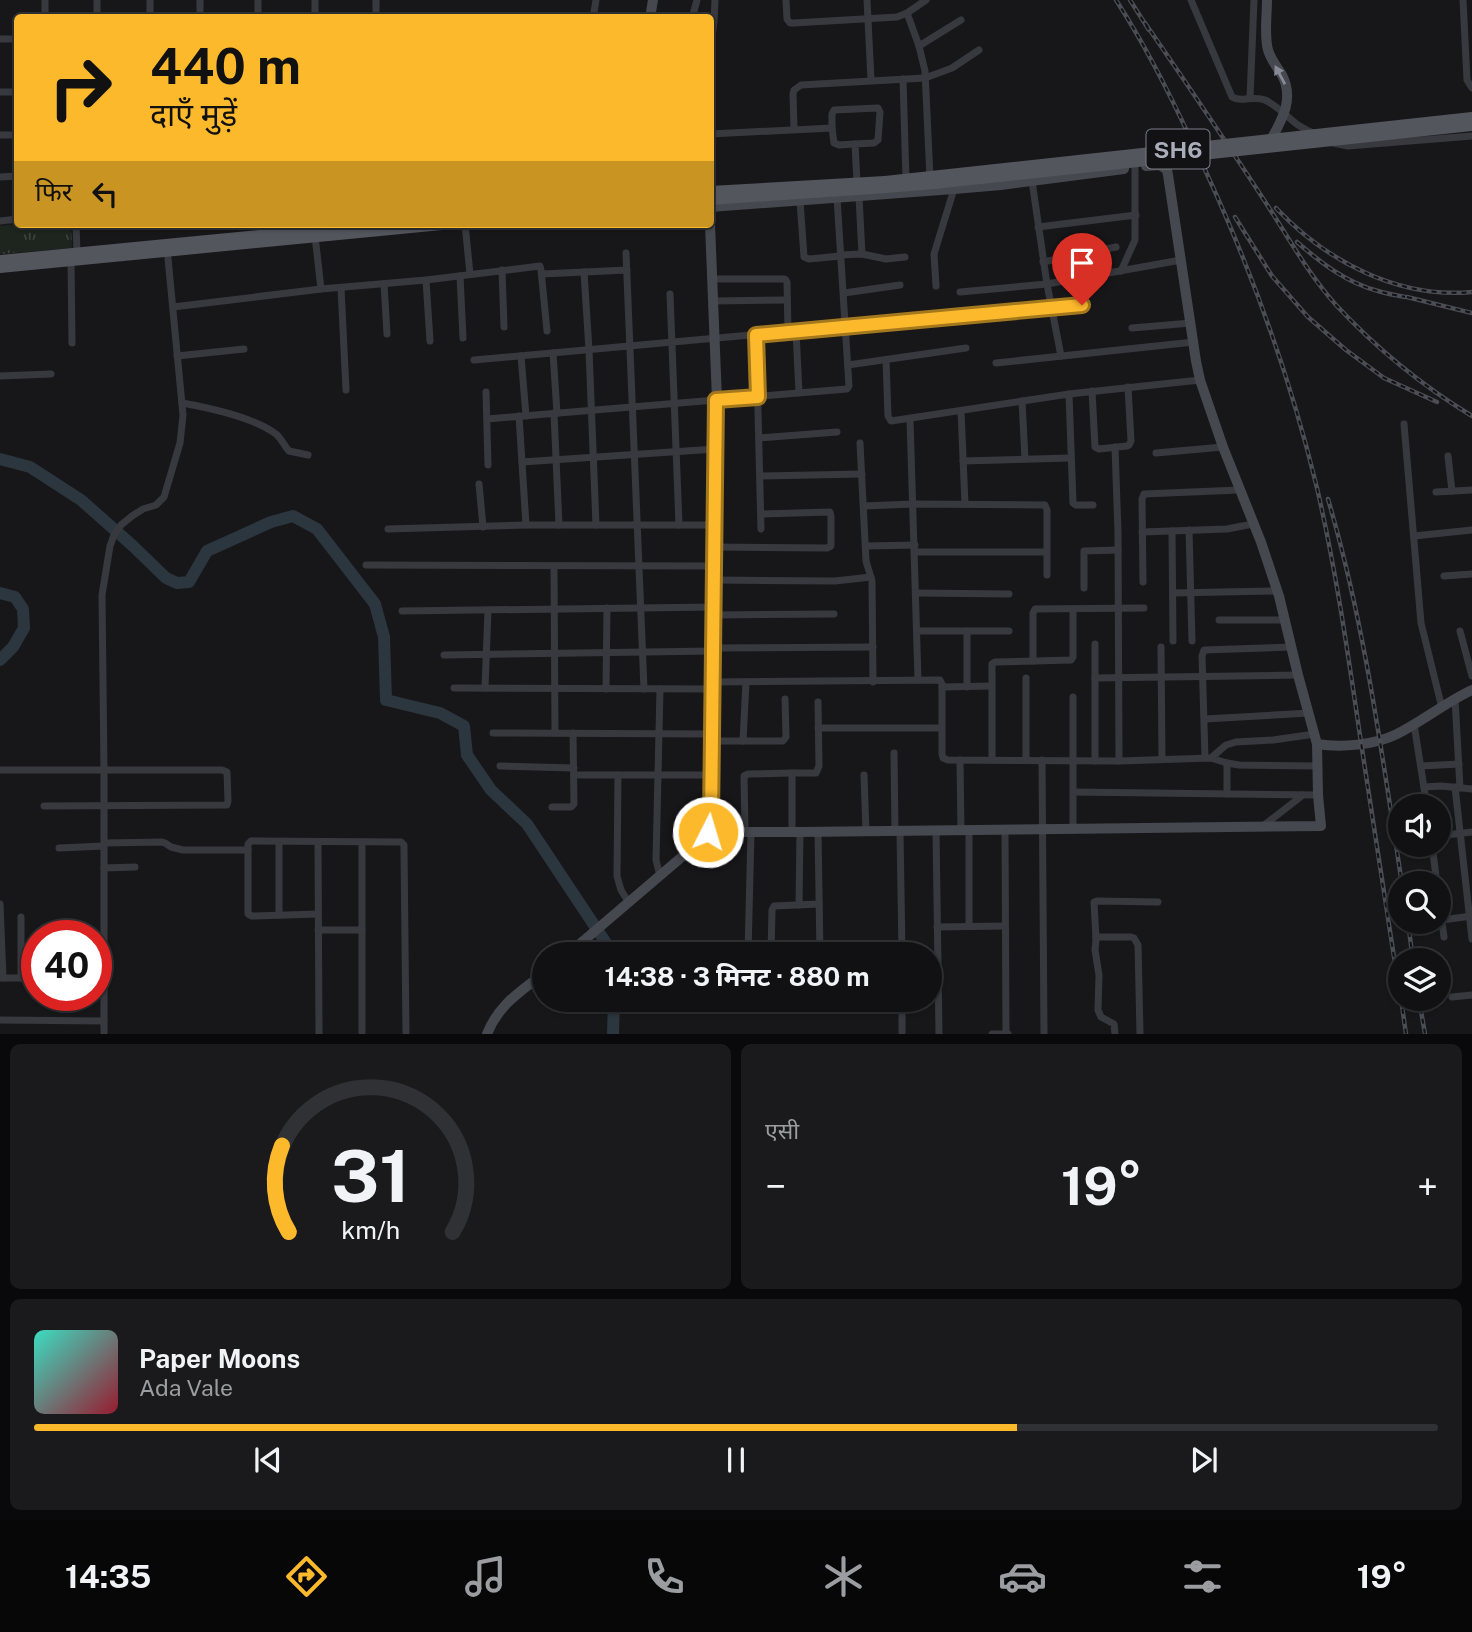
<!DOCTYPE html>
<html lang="hi">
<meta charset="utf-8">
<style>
:root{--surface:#111114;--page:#1a1a1d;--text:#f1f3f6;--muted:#9c9da0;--line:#303134;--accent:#fdb92c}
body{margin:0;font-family:"Public Sans","Noto Sans Devanagari",sans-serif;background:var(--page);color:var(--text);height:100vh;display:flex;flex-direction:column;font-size:26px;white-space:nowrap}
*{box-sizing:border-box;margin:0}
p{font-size:23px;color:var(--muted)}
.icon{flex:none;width:38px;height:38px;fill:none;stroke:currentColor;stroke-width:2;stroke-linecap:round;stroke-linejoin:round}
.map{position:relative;height:1034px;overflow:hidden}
.drawer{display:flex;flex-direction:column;gap:10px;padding:10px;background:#09090b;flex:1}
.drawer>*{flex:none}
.guide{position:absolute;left:14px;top:14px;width:700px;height:214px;border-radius:7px;box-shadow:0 2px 5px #0004,0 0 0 2px var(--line);background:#fdb92c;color:#111;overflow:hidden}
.tools{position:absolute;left:1388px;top:794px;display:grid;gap:14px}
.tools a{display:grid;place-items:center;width:63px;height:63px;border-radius:50%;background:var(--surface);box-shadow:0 2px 5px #0004,0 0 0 2px var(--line);font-size:35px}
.speed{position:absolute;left:21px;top:920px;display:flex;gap:14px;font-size:35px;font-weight:700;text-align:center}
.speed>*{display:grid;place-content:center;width:91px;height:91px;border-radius:50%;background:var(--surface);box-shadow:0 2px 5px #0004,0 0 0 2px var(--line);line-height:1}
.speed .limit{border:10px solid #d22;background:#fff;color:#111}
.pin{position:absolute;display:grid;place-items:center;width:60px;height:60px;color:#fff;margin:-72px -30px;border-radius:50% 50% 50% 0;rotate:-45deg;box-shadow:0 0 7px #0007}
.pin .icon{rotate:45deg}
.me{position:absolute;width:77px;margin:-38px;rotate:5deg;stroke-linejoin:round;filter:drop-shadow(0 0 5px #0008)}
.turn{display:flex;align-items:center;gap:24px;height:147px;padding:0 21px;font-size:32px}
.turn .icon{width:91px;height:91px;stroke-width:2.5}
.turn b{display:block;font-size:49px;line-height:60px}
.then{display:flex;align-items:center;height:66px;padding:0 21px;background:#0003;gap:14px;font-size:26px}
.big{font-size:52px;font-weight:700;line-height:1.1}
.drawer .card{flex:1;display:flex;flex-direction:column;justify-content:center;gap:10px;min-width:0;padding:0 24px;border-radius:10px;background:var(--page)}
.drawer .dial{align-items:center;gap:0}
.dial svg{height:182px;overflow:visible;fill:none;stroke:var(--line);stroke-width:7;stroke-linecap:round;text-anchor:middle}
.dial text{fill:var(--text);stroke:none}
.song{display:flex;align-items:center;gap:21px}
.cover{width:84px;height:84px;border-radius:10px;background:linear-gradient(135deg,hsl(170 70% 55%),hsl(350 70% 35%))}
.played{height:7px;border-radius:4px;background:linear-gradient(90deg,var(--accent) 70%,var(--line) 70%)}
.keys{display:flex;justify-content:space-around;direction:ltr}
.heat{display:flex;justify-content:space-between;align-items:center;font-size:38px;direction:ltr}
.drawer .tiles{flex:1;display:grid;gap:10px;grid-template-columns:1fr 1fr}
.card:last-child{grid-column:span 2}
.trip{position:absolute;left:532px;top:942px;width:410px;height:70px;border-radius:35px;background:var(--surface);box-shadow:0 2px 5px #0004,0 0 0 2px var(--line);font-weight:700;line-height:70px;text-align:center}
.dock{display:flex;height:112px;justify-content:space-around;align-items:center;background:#070708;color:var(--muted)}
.dock .icon{width:49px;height:49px}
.dock .active{color:var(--accent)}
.dock b{font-size:32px;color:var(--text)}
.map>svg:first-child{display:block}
</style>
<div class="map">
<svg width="1472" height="1034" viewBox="0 0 1472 1034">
<defs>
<pattern id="grass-tufts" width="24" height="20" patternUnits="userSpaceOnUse" patternTransform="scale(1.75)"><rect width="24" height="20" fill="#1d251e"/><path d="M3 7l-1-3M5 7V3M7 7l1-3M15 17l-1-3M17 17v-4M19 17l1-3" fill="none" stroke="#3b423d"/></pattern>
</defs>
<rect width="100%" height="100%" fill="#17171a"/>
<path fill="url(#grass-tufts)" d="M24 224H71L72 248 0 254V226Z"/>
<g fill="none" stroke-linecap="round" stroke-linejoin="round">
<g stroke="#2c363f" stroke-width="12">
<path d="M0 459 30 467 81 500 133 546 166 578 177 583 189 582 207 551 271 522 293 516 317 529 375 604 384 637 386 700 440 713 464 726 467 755 491 790 527 824 610 949 611 954"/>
<path d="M0 593 15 597 23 609 24 628 13 647 0 660"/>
<path d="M613 1034 614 999"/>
</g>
<g stroke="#38393f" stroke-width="7">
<path d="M45 0V18"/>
<path d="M97 0V18"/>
<path d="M150 0V18"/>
<path d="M200 0V18"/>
<path d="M258 0V18"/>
<path d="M315 0V18"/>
<path d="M376 0V18"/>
<path d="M786 0 787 19 790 23H794L897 17 907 13 926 0"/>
<path d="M867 0 871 80"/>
<path d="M1191 0 1232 97C1242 103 1253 95 1265 100 1278 106 1287 117 1298 125 1303 128 1308 131 1313 133"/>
<path d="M1463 0 1467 80 1472 88"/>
<path d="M907 13 919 46 925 71 930 178"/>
<path d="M593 18 596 0"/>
<path d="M692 18 697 0"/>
<path d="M0 39H18"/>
<path d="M919 46 961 20"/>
<path d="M710 54 714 21 715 0"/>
<path d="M903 79 906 180"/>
<path d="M0 92H18"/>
<path d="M1250 98 1254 0"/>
<path d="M832 128 834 143 839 145 855 144"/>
<path d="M794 129 793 94 794 90 801 85 925 78 952 68 979 50"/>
<path d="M710 134 832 128V114L834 110 878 108 880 112 878 140 874 143 855 144 857 182"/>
<path d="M0 135H18"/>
<path d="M1333 143 1348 146 1472 136"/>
<path d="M0 177 18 176"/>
<path d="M1032 181 1047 284 1061 356"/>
<path d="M859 197 862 254"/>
<path d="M800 201 804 257 809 259 841 256"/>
<path d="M0 221 18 219"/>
<path d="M76 224 77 253"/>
<path d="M465 224 470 274"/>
<path d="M1038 227 1136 215"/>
<path d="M315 236 321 289 426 280 540 266 541 270 547 331"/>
<path d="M626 253 644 689"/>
<path d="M841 255 862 254 886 259 905 257"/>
<path d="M71 262 72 343"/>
<path d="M1043 262 1116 247"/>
<path d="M502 270 504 327"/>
<path d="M1121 271 1135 240V167"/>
<path d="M584 272 589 350 596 525"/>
<path d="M542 274 627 270"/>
<path d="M460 276 463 338"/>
<path d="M712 279H785L787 282 788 332"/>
<path d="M426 280 430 341"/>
<path d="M384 284 387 334"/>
<path d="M936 286 934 254 954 189"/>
<path d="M341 288 346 390"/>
<path d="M960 292 1047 284 1181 260"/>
<path d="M844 293 900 285"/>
<path d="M670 294 679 525"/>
<path d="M713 301 787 300"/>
<path d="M173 307 321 289"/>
<path d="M1132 328 1191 323"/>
<path d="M796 331 799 393"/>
<path d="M756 335 761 529"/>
<path d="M553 353 557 413"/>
<path d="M177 356 244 349"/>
<path d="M521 356 526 416"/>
<path d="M474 360 1082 305"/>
<path d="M886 360 888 416 891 421 1069 394 1200 380"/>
<path d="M996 363 1194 342"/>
<path d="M848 365 966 348"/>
<path d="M0 376 51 374"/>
<path d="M1092 391 1095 447 1099 449 1127 446 1129 445 1131 441 1128 387"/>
<path d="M486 392 488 465"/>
<path d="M1069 394 1073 503 1076 505H1093"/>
<path d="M1022 401 1025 459"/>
<path d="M182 403C210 408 253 417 276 434 282 439 284 446 289 451L308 455"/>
<path d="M961 411 965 504"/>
<path d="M554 413 559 525"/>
<path d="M519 416 526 525"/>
<path d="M487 419 847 389 849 386 837 198"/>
<path d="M910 419 918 680"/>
<path d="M1404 424 1421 623 1442 708"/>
<path d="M759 438 837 432"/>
<path d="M860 443 866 561 872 581 873 682"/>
<path d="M1115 447 1118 532 1119 761"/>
<path d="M1156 453 1223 447"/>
<path d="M1448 456 1452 491"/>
<path d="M963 461 1070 458"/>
<path d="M522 462 716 449"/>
<path d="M760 476 862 474"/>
<path d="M479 484 483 527"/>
<path d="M1436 492 1472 490"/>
<path d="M864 506 913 504 1045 505 1047 510V575"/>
<path d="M388 529 526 525H716"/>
<path d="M1189 530 1192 641"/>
<path d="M1172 531 1173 641"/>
<path d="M1142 532 1227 529 1253 524"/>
<path d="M1414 536 1472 530"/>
<path d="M866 546 915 545"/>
<path d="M715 547 827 548 831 546V516L830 512 761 514"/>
<path d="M915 552H1047"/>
<path d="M366 565 715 566"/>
<path d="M554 566 555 733"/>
<path d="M1444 576 1472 574"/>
<path d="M715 580 835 581 871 577"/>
<path d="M1143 582 1142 499 1144 494 1239 490"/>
<path d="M1084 588V551L1118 550"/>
<path d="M916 593 1009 594"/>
<path d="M1173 593 1278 591"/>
<path d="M402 611 714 607"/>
<path d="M714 615 834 614"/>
<path d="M1219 620H1285"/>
<path d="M917 631H1009"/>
<path d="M1460 631 1472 676"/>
<path d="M1095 644V761"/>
<path d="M1161 647 1162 759"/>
<path d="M714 648 873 647"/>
<path d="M444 655 714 651"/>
<path d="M1033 661V613L1035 609 1144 608"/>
<path d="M1095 678 1298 675"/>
<path d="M713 682 940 680 942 684V754L943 758 948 760 1119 761 1211 758 1227 763 1239 765 1318 766"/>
<path d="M942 687 991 686"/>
<path d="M967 687V631"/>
<path d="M454 688 713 689"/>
<path d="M485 688 488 610"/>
<path d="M606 689 607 608"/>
<path d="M1073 697V830"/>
<path d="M1455 699 1460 788"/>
<path d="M1205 719 1309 713"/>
<path d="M1414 724 1427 807"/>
<path d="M818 728H942"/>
<path d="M493 733 711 734"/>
<path d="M711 741H783L786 737 785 699"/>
<path d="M743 741 746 682"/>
<path d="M894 753 895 831"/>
<path d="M1205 758 1202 656 1204 650 1292 647"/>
<path d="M1211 758 1226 745 1236 742 1273 740 1315 734"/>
<path d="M960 760 961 831"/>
<path d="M992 760V664L995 662 1071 660 1073 657V609"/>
<path d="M1026 760V678"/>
<path d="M1042 760 1044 1034"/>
<path d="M1227 763V794"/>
<path d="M500 766 574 768"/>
<path d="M1421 766 1459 764"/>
<path d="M0 770H222L227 772 228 801 227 805 44 806"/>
<path d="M574 775H711"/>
<path d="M618 775 617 876 621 890 629 903"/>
<path d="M864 775 866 832"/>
<path d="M1424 787 1441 786 1472 789"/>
<path d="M1455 787 1472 939"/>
<path d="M1073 792 1318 795"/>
<path d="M552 807H571L574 804 573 733"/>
<path d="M1263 826 1303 795"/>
<path d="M1005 830 1006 1033"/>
<path d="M900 831 902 954"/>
<path d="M936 831 939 1034"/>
<path d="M969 831V926"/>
<path d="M745 832 744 776 748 774 792 773"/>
<path d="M792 832V773H816L819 766 818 702"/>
<path d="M818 832 820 954"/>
<path d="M1438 836 1472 832"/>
<path d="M279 842V915"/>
<path d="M318 842 319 1034"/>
<path d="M362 842V1034"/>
<path d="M104 843 162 842 165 843 171 847 183 850H248V844L251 841 401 842 404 845V849L406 1034"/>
<path d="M1432 845 1437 884"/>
<path d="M59 848 104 846"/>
<path d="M248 850V914L252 916 318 914"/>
<path d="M104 868 135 867"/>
<path d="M660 876 656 860 660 689"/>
<path d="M1438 893 1444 937"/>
<path d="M0 904 3 978"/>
<path d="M799 905 800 832"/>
<path d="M21 917V978"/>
<path d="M1442 920 1472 916"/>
<path d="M937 927 1005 926"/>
<path d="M318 930H362"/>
<path d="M1096 937H1131L1134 938 1138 945 1140 1034"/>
<path d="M748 954 751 832"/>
<path d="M771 954 772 910 774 906 819 904"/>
<path d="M1 978H32L37 982"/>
<path d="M1452 997 1472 995"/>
<path d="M902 999V1034"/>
<path d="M0 1020 104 1021"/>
<path d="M104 1034V771L102 595 110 546 114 535 121 525 132 516 143 509 156 505 164 497 180 443 183 415 167 248"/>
<path d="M992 1034H1008"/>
<path d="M1115 1034 1114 1024 1101 1017 1098 1010 1099 975 1095 950 1096 939 1094 902 1097 901 1158 902"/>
</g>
<g stroke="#46484f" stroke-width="10">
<path d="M650 18 653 0"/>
<path d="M1146 166 1160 165 1167 170 1168 175 1196 361 1200 380 1223 447 1261 542 1279 596 1298 675 1317 744C1341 748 1375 745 1397 734 1423 721 1446 702 1472 690"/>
<path d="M710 207 954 189 1001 185 1124 169"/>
<path d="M708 832H800L1321 826 1318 795 1317 744"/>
<path d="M568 954 697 844 708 832 711 818 717 400 710 224"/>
<path d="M487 1034C499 1004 520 992 544 973"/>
</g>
<g stroke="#54565e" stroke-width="10">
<path d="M710 191 885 181"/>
<path d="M710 200 886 188"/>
<path d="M0 260 374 224"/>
<path d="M0 268 452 224"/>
</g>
<defs>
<g id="rail">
<path d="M1116 0C1145 45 1169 92 1191 140 1245 252 1288 368 1317 488 1337 574 1349 662 1362 749 1374 831 1387 913 1400 996"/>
<path d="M1130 0 1149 30"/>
<path d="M1145 23C1185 81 1225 140 1264 200 1287 235 1308 274 1336 305 1377 349 1421 385 1472 416"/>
<path d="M1276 208C1326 261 1398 299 1472 292"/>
<path d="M1235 217 1272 276 1308 317 1346 350 1384 378 1437 402"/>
<path d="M1297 242C1321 263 1347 283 1378 291 1387 294 1396 295 1405 297"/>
<path d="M1407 297 1472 313"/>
<path d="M1328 499C1365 625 1382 755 1402 884"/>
<path d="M1408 922 1413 961"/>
<path d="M1401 999 1406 1034"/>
<path d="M1419 999 1425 1034"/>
</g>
</defs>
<use href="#rail" stroke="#4b4d54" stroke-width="4.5"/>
<use href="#rail" stroke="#121215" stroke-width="2" stroke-dasharray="5" stroke-linecap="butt"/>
<path stroke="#46484f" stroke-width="10" d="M1267 0C1267 16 1264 35 1268 50 1271 60 1277 67 1282 75 1294 98 1283 118 1272 138"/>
<g stroke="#54565e" stroke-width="10">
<path d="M885 181 1472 117"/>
<path d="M886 188 934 184 1472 126"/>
</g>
</g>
<defs><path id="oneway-solid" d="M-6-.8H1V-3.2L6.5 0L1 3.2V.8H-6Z" transform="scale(1.75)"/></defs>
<use fill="#868a95" href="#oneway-solid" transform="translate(1280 75) rotate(-118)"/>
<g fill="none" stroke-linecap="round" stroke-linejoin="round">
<defs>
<path id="route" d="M708 832 711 818 716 400 758 397 756 335 1082 305"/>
</defs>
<use href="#route" stroke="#a4781d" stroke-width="18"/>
<use href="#route" stroke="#fdb92c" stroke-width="12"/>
</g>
<g text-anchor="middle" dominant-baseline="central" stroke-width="7" stroke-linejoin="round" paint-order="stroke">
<rect fill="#121215" stroke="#7c7f88" stroke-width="2" x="1146.5" y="129.5" width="63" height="39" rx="5"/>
<g font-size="23" font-weight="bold" fill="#a9aeba">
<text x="1178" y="149">SH6</text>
</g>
</g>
</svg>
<div class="tools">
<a><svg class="icon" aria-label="sound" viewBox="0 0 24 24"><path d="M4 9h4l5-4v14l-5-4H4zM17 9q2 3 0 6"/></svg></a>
<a><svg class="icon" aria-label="search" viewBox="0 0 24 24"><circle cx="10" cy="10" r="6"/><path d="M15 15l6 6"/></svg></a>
<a><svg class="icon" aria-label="layers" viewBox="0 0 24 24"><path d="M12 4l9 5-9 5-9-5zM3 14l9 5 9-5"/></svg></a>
</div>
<div class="speed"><div class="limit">40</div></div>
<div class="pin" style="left:1082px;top:305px;background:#d93025"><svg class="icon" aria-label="arrive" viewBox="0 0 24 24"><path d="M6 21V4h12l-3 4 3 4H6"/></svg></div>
<svg class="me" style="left:708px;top:832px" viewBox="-20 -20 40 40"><circle r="17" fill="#fdb92c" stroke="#fff" stroke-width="3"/><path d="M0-11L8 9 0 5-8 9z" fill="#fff"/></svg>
<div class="trip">14:38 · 3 मिनट · 880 m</div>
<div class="guide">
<div class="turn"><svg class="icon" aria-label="right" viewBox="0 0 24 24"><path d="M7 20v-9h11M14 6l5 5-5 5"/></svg><div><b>440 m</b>दाएँ मुड़ें</div></div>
<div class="then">फिर<svg class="icon" aria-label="left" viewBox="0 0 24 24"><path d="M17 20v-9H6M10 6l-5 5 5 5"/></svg></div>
</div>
</div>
<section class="drawer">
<div class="tiles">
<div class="card dial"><svg viewBox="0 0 100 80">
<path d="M14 69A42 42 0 1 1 86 69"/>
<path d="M14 69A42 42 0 0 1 11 31" stroke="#fdb92c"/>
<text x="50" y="56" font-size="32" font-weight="700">31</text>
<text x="50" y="72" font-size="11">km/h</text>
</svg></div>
<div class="card"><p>एसी</p>
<div class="heat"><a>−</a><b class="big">19°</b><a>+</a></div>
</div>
<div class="card">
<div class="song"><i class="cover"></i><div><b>Paper Moons</b><p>Ada Vale</p></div></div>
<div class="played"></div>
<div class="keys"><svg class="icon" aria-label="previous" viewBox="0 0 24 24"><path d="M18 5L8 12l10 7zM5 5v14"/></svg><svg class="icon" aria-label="pause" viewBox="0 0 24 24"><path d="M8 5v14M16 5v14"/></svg><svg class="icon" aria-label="next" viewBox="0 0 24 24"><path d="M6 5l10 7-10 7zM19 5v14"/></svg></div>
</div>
</div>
</section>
<nav class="dock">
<b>14:35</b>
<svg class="icon active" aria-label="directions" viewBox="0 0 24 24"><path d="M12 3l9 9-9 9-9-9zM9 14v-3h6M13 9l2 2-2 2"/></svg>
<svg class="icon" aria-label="music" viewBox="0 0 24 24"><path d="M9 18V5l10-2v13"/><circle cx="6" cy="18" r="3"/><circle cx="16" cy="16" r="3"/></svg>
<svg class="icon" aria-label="phone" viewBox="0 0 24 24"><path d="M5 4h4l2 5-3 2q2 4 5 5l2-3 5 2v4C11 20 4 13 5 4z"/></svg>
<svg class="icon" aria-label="climate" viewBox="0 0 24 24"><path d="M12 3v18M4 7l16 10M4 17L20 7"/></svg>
<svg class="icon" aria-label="car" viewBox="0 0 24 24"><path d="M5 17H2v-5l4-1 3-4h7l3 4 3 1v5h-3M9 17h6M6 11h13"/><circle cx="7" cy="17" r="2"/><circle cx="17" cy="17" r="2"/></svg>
<svg class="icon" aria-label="filters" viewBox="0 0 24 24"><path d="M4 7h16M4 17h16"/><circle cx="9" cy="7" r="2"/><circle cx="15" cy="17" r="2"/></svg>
<b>19°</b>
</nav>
